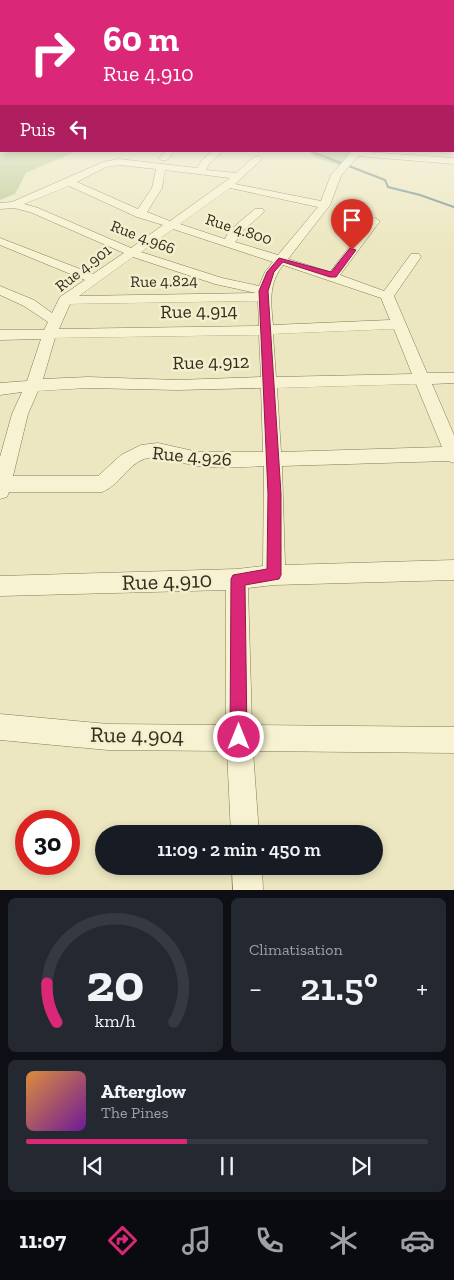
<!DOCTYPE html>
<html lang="fr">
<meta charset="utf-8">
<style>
:root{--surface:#171b24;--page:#242831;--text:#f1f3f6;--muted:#9ea1a6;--line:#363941;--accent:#db2777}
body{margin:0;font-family:"Zilla Slab",serif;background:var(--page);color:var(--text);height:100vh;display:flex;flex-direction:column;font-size:19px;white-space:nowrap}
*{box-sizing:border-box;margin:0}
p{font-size:16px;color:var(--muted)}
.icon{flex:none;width:28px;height:28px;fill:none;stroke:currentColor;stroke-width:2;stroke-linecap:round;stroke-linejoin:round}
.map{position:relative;height:890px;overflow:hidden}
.side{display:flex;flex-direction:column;gap:8px;padding:8px;background:#0d0f14;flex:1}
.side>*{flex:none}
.hud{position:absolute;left:0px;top:0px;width:455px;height:152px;box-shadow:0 2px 8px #0003;background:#db2777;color:#fff;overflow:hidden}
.speed{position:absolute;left:15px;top:810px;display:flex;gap:10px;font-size:25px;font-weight:700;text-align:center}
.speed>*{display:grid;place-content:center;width:65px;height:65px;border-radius:50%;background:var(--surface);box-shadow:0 2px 8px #0003;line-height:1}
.speed .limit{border:8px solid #d22;background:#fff;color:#111}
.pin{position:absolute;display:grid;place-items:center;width:42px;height:42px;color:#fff;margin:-51px -21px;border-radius:50% 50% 50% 0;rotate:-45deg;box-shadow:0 0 5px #0007}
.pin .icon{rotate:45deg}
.me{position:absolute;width:55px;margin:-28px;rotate:0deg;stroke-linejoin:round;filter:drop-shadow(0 0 4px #0008)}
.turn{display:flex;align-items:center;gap:18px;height:105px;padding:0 20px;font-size:22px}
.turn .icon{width:65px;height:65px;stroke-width:2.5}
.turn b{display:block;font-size:35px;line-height:42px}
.then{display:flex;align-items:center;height:48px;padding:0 20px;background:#0003;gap:10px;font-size:19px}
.big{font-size:38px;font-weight:600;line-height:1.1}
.side .tile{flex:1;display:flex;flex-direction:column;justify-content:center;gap:8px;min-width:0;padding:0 18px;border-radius:8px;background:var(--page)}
.side .dial{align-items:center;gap:0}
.dial svg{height:130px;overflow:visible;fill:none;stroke:var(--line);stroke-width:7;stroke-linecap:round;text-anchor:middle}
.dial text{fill:var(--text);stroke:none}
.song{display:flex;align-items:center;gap:15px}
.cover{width:60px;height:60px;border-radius:8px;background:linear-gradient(135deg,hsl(30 70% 55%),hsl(280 70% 35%))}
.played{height:5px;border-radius:2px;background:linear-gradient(90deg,var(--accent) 40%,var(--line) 40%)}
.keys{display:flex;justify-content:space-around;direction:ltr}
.heat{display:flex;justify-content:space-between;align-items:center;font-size:28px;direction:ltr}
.side .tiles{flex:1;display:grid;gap:8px;grid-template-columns:1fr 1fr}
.tile:last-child{grid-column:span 2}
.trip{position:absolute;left:95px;top:825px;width:288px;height:50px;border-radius:25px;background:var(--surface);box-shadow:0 2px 8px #0003;font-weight:600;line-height:50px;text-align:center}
.menu{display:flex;height:80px;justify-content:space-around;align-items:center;background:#090b0e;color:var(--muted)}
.menu .icon{width:35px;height:35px}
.menu .on{color:var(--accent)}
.menu b{font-size:22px;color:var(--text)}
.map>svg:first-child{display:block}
</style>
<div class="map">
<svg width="454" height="890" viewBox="0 0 454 890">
<rect width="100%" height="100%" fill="#ece7c0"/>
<g fill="#b9c994">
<path d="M16 151H77L26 173 15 194 0 200V154Z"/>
<path d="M309 151H359L344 167 314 157Z"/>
</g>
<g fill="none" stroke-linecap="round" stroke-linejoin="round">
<path stroke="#6a8b89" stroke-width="2" d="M310 151 385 180 388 187 420 195 454 207"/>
<path fill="#a2bebb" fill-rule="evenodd" d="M0 146 1 151 4 152 0 153Z"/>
<defs>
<g id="minor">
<path d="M166 151 174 152 167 160H161L159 158Z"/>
<path d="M213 151H223L209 164 206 170 236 173 254 157H260L262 159 235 184 321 201 331 175 352 151 454 158V164L358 156 341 176 330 205 288 259 330 272 371 219 375 218 380 221 340 275 384 291 411 254H419L421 257 394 296 427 373H454V383L432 384 454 435V463L448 461 282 466 285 565 454 560V580L274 585 248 588 252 725 454 727V753L253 751 259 834H231L227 751 108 750 0 740V714L108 724 226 725V590L0 596V576L237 569 263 566 264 466C242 467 219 469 198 466 181 464 161 453 144 459 127 465 119 486 102 492H9L7 497 0 499V457L12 414 22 392 0 395V383L27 381 41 339 0 340V330H44L48 322 24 306 0 295V286L34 300 52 313 60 297 85 280 0 245V238L93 274 124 253 30 212 14 208 0 209V203L12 202 103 162 119 159 197 168 202 160ZM119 165 156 169 152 188 138 209 77 182 106 167ZM165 170 230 178 170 221 147 212 162 188ZM69 186 137 217 163 225 131 248 38 208 24 204ZM230 188 318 207 278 255 235 242 239 238V234L263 213 264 211 263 209H255L229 231 225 239 180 224ZM173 229 273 262 265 272 259 286 222 278 141 252ZM133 257 215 284 256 293 79 296ZM283 265 381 298 390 320 273 325C271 303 268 284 283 265ZM258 301 259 326 59 329 70 304ZM394 329 412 374 276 377 273 334ZM259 335 261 377 177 380 88 377 43 379 55 338ZM416 384 442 447 281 452 277 388ZM88 388 177 390 261 388 263 452H198L158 443 141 445 121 455 98 476H13L28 414 38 391Z"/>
<path d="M232 866H262L263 890H233Z"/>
</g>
</defs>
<use href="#minor" stroke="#847858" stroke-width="1"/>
<use href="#minor" fill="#f7f3d2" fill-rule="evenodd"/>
</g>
<linearGradient id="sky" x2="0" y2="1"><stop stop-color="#8cb8d6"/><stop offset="0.5" stop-color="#f6f4e3"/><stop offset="1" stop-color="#f6f4e3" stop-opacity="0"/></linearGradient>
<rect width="454" height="250" fill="url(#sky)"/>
<path fill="#db2777" stroke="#8e194d" d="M350 248 356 250 336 277H330L283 262 274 272 268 291 281 494V575L279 579 245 585 247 737 245 743 239 746 233 743 230 737 231 579 233 575 267 569 268 494 259 291 267 272 279 258 331 272Z"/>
<g text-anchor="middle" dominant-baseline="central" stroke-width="5" stroke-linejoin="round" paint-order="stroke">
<g font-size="16" fill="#342c1c" stroke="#f4f0cf">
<text transform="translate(239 229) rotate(18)">Rue 4.800</text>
<text transform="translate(143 237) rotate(21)">Rue 4.966</text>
<text transform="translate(83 268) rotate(-38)">Rue 4.901</text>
<text transform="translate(164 281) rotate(-1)">Rue 4.824</text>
</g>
<g font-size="19" fill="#342c1c" stroke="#f4f0cf">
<text transform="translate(199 311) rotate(-1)">Rue 4.914</text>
<text transform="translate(211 362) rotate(-1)">Rue 4.912</text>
<text transform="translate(192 456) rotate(5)">Rue 4.926</text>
</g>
<g font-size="22" fill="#342c1c" stroke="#f4f0cf">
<text transform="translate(167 581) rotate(-2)">Rue 4.910</text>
<text transform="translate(137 735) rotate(1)">Rue 4.904</text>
</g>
</g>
</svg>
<div class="speed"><div class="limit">30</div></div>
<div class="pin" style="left:352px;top:250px;background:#d93025"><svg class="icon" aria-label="arrive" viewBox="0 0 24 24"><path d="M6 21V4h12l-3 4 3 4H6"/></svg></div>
<svg class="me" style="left:239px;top:737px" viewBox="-20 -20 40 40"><circle r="17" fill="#db2777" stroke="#fff" stroke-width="3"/><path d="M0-11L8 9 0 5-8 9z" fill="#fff"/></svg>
<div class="trip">11:09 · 2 min · 450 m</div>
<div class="hud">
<div class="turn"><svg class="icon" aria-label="right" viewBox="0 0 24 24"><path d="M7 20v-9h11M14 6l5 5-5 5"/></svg><div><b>60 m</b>Rue 4.910</div></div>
<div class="then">Puis<svg class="icon" aria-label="left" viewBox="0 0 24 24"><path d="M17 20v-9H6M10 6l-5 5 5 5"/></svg></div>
</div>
</div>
<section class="side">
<div class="tiles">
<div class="tile dial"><svg viewBox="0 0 100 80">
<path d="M14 69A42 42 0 1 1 86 69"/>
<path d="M14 69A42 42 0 0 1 8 45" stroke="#db2777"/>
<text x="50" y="56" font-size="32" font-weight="700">20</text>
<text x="50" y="72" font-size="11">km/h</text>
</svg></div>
<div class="tile"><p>Climatisation</p>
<div class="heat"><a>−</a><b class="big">21.5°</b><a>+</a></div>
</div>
<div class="tile">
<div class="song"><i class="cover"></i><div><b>Afterglow</b><p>The Pines</p></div></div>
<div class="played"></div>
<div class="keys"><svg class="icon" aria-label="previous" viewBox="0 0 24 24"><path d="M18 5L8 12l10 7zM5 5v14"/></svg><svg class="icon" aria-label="pause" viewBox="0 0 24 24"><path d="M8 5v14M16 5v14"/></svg><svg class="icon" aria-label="next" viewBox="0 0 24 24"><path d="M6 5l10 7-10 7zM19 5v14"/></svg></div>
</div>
</div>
</section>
<nav class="menu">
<b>11:07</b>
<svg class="icon on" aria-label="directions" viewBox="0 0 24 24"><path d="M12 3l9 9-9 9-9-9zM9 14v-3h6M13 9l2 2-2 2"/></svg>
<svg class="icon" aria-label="music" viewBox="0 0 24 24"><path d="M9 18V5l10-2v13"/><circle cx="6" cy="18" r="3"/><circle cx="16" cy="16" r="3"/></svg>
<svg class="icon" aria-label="phone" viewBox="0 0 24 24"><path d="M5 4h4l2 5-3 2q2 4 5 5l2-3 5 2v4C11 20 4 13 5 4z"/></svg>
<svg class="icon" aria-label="climate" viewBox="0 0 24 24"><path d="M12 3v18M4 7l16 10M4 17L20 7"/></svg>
<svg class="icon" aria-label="car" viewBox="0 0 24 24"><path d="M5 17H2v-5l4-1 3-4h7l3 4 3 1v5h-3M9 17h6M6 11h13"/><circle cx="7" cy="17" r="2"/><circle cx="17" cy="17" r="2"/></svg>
</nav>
